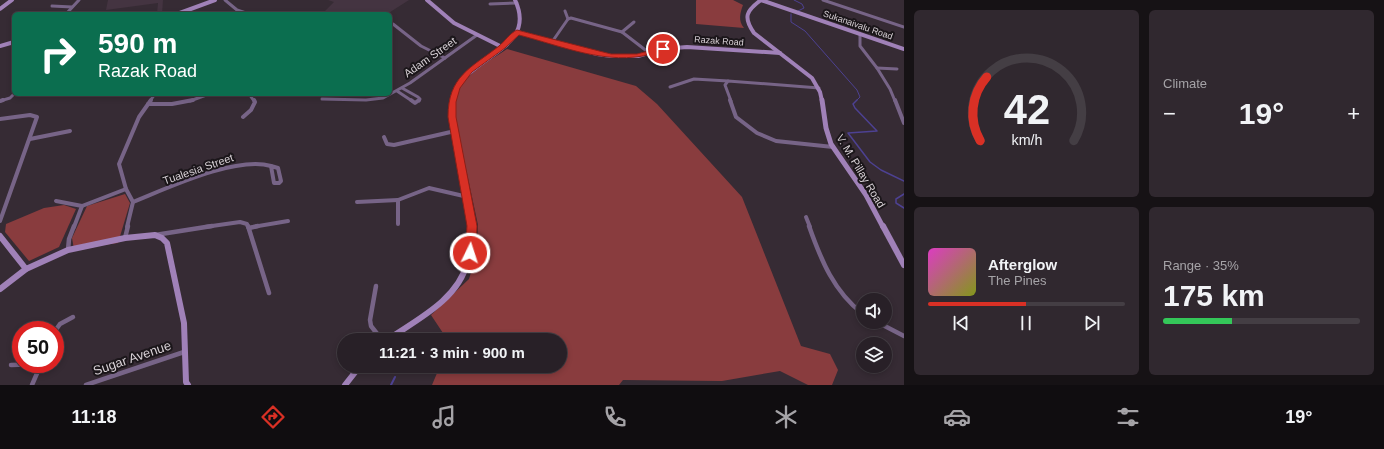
<!DOCTYPE html>
<meta charset="utf-8">
<style>
:root{--surface:#282027;--page:#30282f;--text:#f1f3f6;--muted:#a5a3a7;--line:#443e44;--accent:#d93025}
body{margin:0;font-family:Helvetica,sans-serif;background:var(--page);color:var(--text);height:100vh;display:flex;flex-direction:column;font-size:15px;white-space:nowrap}
*{box-sizing:border-box;margin:0}
p{font-size:13px;color:var(--muted)}
.icon{flex:none;width:22px;height:22px;fill:none;stroke:currentColor;stroke-width:2;stroke-linecap:round;stroke-linejoin:round}
.map{position:relative;flex:1;overflow:hidden}
.sheet{display:flex;flex-direction:column;gap:10px;padding:10px;background:#161215;width:480px}
.sheet>*{flex:none}
.hud{position:absolute;left:12px;top:12px;width:380px;height:84px;border-radius:6px;box-shadow:0 2px 6px #0003,0 0 0 1px var(--line);background:#0b6e4f;color:#fff;overflow:hidden}
.tools{position:absolute;left:856px;top:293px;display:grid;gap:8px}
.tools a{display:grid;place-items:center;width:36px;height:36px;border-radius:50%;background:var(--surface);box-shadow:0 2px 6px #0003,0 0 0 1px var(--line);font-size:20px}
.speed{position:absolute;left:12px;top:321px;display:flex;gap:8px;font-size:20px;font-weight:700;text-align:center}
.speed>*{display:grid;place-content:center;width:52px;height:52px;border-radius:50%;background:var(--surface);box-shadow:0 2px 6px #0003,0 0 0 1px var(--line);line-height:1}
.speed .limit{border:6px solid #d22;background:#fff;color:#111}
.pin{position:absolute;display:grid;place-items:center;width:34px;height:34px;color:#fff;margin:-17px;border:2px solid #fff;border-radius:50%;box-shadow:0 1px 4px #0007}
.me{position:absolute;width:44px;margin:-22px;rotate:4deg;stroke-linejoin:round;filter:drop-shadow(0 0 3px #0008)}
.turn{display:flex;align-items:center;gap:14px;height:84px;padding:0 20px;font-size:18px}
.turn .icon{width:52px;height:52px;stroke-width:2.5}
.turn b{display:block;font-size:28px;line-height:34px}
.big{font-size:30px;font-weight:800;line-height:1.1}
.sheet .tile{flex:1;display:flex;flex-direction:column;justify-content:center;gap:6px;min-width:0;padding:0 14px;border-radius:6px;background:var(--page)}
.sheet .dial{align-items:center;gap:0}
.dial svg{height:104px;overflow:visible;fill:none;stroke:var(--line);stroke-width:7;stroke-linecap:round;text-anchor:middle}
.dial text{fill:var(--text);stroke:none}
.song{display:flex;align-items:center;gap:12px}
.cover{width:48px;height:48px;border-radius:6px;background:linear-gradient(135deg,hsl(310 70% 55%),hsl(70 70% 35%))}
.played{height:4px;border-radius:2px;background:linear-gradient(90deg,var(--accent) 50%,var(--line) 50%)}
.keys{display:flex;justify-content:space-around;direction:ltr}
.heat{display:flex;justify-content:space-between;align-items:center;font-size:22px;direction:ltr}
.charge{height:6px;border-radius:3px;background:linear-gradient(90deg,#34c759 35%,var(--line) 0)}
.sheet .tiles{flex:1;display:grid;gap:10px;grid-template-columns:repeat(2,1fr)}
.trip{position:absolute;left:337px;top:333px;width:230px;height:40px;border-radius:20px;background:var(--surface);box-shadow:0 2px 6px #0003,0 0 0 1px var(--line);font-weight:800;line-height:40px;text-align:center}
.tab-bar{display:flex;height:64px;justify-content:space-around;align-items:center;background:#100d10;color:var(--muted)}
.tab-bar .icon{width:28px;height:28px}
.tab-bar .on{color:var(--accent)}
.tab-bar b{font-size:18px;color:var(--text)}
main{display:flex;flex:1;min-height:0}
.map>svg:first-child{display:block}
</style>
<main>
<div class="map">
<svg width="904" height="385" viewBox="0 0 904 385">
<rect width="100%" height="100%" fill="#362b34"/>
<g fill="#443441">
<path d="M108 0H163L162 14H157L158 3 106 10Z"/>
<path d="M328 0H409L387 14H327L323 13 334 2Z"/>
</g>
<g fill="#893c3e">
<path d="M696 0H733L743 5C740 13 738 21 744 28L696 24Z"/>
<path d="M507 49 636 86 657 104 742 197 801 346 830 354 838 370 832 385H808L780 371 722 381 623 380 619 385H432L440 366H560V340H445V336L431 315 469 279 477 253 478 225 455 117C455 112 454 106 455 101 460 76 488 62 507 49Z"/>
<path d="M125 194 130 203 118 243 74 249 72 238 87 206Z"/>
<path d="M64 205 76 209 59 247 29 261 5 232 6 224 44 208Z"/>
</g>
<g fill="none" stroke-linecap="round" stroke-linejoin="round">
<g stroke="#4d4192" stroke-width="1">
<path d="M794 0 802 4 804 8 798 11"/>
<path d="M791 14V22L805 31 857 90 860 97 856 101"/>
</g>
<g stroke="#4d4192" stroke-width="1.5">
<path d="M857 100 853 104 855 108 877 131 848 133 870 162 881 170 904 181"/>
<path d="M904 194 896 199V203L904 208"/>
</g>
<path stroke="#4d4192" stroke-width="2" d="M391 385 395 377"/>
<g stroke="#776487" stroke-width="3">
<path d="M225 0 237 10 249 14"/>
<path d="M823 0 904 27"/>
<path d="M490 4 517 3"/>
<path d="M52 6 72 7"/>
<path d="M565 11 568 19"/>
<path d="M66 14 79 0"/>
<path d="M393 24 421 46 445 58"/>
<path d="M622 32 634 22"/>
<path d="M860 34V46L877 68 890 89 895 101"/>
<path d="M552 42 568 19 571 18 622 32 648 52"/>
<path d="M877 68 897 69"/>
<path d="M670 87 694 79 728 81"/>
<path d="M402 88 418 97 420 99 419 101"/>
<path d="M397 91 412 101"/>
<path d="M249 94 254 101"/>
<path d="M322 99 366 100 383 98 410 83 477 35"/>
<path d="M0 101 10 98 14 94"/>
<path d="M150 101 155 94"/>
<path d="M190 101 209 94"/>
<path d="M731 101 725 85 728 81 819 88"/>
</g>
<g stroke="#776487" stroke-width="4">
<path d="M411 100 415 103 419 100"/>
<path d="M730 100 736 117 757 133 776 141 833 147"/>
<path d="M895 100 904 123"/>
<path d="M0 101 3 100"/>
<path d="M148 104H172L193 100"/>
<path d="M243 117 251 110 255 102 254 100"/>
<path d="M0 119 30 115 37 117 0 221"/>
<path d="M384 137 387 144 394 145 455 131"/>
<path d="M30 139 70 131"/>
<path d="M271 166 278 168 281 181 279 183H274Z"/>
<path d="M398 200V224"/>
<path d="M56 201 82 206 126 189"/>
<path d="M133 202C168 188 235 156 271 166"/>
<path d="M357 202 398 200 429 188 468 197"/>
<path d="M806 217 810 227"/>
<path d="M74 227 82 206"/>
<path d="M127 227 133 202 126 189 119 164 139 117 151 100"/>
<path d="M205 227 240 222 247 224 248 227"/>
<path d="M253 227 288 221"/>
</g>
<g stroke="#776487" stroke-width="4.5">
<path d="M248 226 269 293"/>
<path d="M809 226C821 260 834 292 863 314"/>
<path d="M249 228 258 226"/>
<path d="M155 235 212 226"/>
<path d="M125 238 128 226"/>
<path d="M68 250 69 239 74 226"/>
<path d="M376 286 370 320 371 326 382 340"/>
<path d="M877 322 904 336"/>
<path d="M55 331 60 324 73 317"/>
<path d="M11 365 41 364"/>
<path d="M32 385 41 364"/>
<path d="M86 385 184 352"/>
</g>
<g stroke="#a081b8" stroke-width="4">
<path d="M427 0 454 23 502 47"/>
<path d="M761 0C746 11 743 17 754 33L812 78 820 92 822 101"/>
<path d="M761 0 904 49"/>
<path d="M0 9 12 0"/>
<path d="M177 14 215 0"/>
<path d="M517 32 597 54 611 56H638L663 49 687 47 780 53"/>
<path d="M0 46 14 42"/>
<path d="M453 101C460 55 540 53 515 0"/>
</g>
<g stroke="#a081b8" stroke-width="5">
<path d="M453 100 452 117 465 178 471 227"/>
<path d="M822 100 826 128 831 144 866 195 883 227"/>
</g>
<g stroke="#a081b8" stroke-width="6">
<path d="M883 226 904 265"/>
<path d="M0 236 26 269"/>
<path d="M0 289 26 269 68 250 125 238 155 235 162 238 167 243 184 323 186 382 188 385"/>
<path d="M387 340C416 320 458 300 467 263 470 251 470 239 471 226"/>
<path d="M345 385 360 366"/>
</g>
</g>
<path fill="#d93025" stroke="#8d1f18" d="M517 30 611 54H637L663 47 666 49C663 52 657 53 652 54 607 66 562 46 519 35L505 48 472 72 460 88 456 102V117L477 226 476 253 474 256 470 257 467 256 465 253 467 226 448 117C448 76 471 68 499 46 505 41 510 33 517 30Z"/>
<g text-anchor="middle" dominant-baseline="central" stroke-width="4" stroke-linejoin="round" paint-order="stroke">
<g font-size="9" fill="#d7d0d5" stroke="#1b161a">
<text transform="translate(858 25) rotate(19)">Sukanaivalu Road</text>
<text transform="translate(719 41) rotate(4)">Razak Road</text>
</g>
<g font-size="11" fill="#d7d0d5" stroke="#1b161a">
<text transform="translate(430 57) rotate(-35)">Adam Street</text>
<text transform="translate(198 169) rotate(-19)">Tualesia Street</text>
<text transform="translate(861 171) rotate(59)">V. M. Pillay Road</text>
</g>
<g font-size="13" fill="#d7d0d5" stroke="#1b161a">
<text transform="translate(132 358) rotate(-19)">Sugar Avenue</text>
</g>
</g>
</svg>
<div class="tools">
<a><svg class="icon" aria-label="sound" viewBox="0 0 24 24"><path d="M4 9h4l5-4v14l-5-4H4zM17 9q2 3 0 6"/></svg></a>
<a><svg class="icon" aria-label="layers" viewBox="0 0 24 24"><path d="M12 4l9 5-9 5-9-5zM3 14l9 5 9-5"/></svg></a>
</div>
<div class="speed"><div class="limit">50</div></div>
<div class="pin" style="left:663px;top:49px;background:#d93025"><svg class="icon" aria-label="arrive" viewBox="0 0 24 24"><path d="M6 21V4h12l-3 4 3 4H6"/></svg></div>
<svg class="me" style="left:470px;top:253px" viewBox="-20 -20 40 40"><circle r="17" fill="#d93025" stroke="#fff" stroke-width="3"/><path d="M0-11L8 9 0 5-8 9z" fill="#fff"/></svg>
<div class="trip">11:21 · 3 min · 900 m</div>
<div class="hud">
<div class="turn"><svg class="icon" aria-label="right" viewBox="0 0 24 24"><path d="M7 20v-9h11M14 6l5 5-5 5"/></svg><div><b>590 m</b>Razak Road</div></div>
</div>
</div>
<section class="sheet">
<div class="tiles">
<div class="tile dial"><svg viewBox="0 0 100 80">
<path d="M14 69A42 42 0 1 1 86 69"/>
<path d="M14 69A42 42 0 0 1 19 20" stroke="#d93025"/>
<text x="50" y="56" font-size="32" font-weight="700">42</text>
<text x="50" y="72" font-size="11">km/h</text>
</svg></div>
<div class="tile"><p>Climate</p>
<div class="heat"><a>−</a><b class="big">19°</b><a>+</a></div>
</div>
<div class="tile">
<div class="song"><i class="cover"></i><div><b>Afterglow</b><p>The Pines</p></div></div>
<div class="played"></div>
<div class="keys"><svg class="icon" aria-label="previous" viewBox="0 0 24 24"><path d="M18 5L8 12l10 7zM5 5v14"/></svg><svg class="icon" aria-label="pause" viewBox="0 0 24 24"><path d="M8 5v14M16 5v14"/></svg><svg class="icon" aria-label="next" viewBox="0 0 24 24"><path d="M6 5l10 7-10 7zM19 5v14"/></svg></div>
</div>
<div class="tile"><p>Range · 35%</p><b class="big">175 km</b><div class="charge"></div></div>
</div>
</section>
</main>
<nav class="tab-bar">
<b>11:18</b>
<svg class="icon on" aria-label="directions" viewBox="0 0 24 24"><path d="M12 3l9 9-9 9-9-9zM9 14v-3h6M13 9l2 2-2 2"/></svg>
<svg class="icon" aria-label="music" viewBox="0 0 24 24"><path d="M9 18V5l10-2v13"/><circle cx="6" cy="18" r="3"/><circle cx="16" cy="16" r="3"/></svg>
<svg class="icon" aria-label="phone" viewBox="0 0 24 24"><path d="M5 4h4l2 5-3 2q2 4 5 5l2-3 5 2v4C11 20 4 13 5 4z"/></svg>
<svg class="icon" aria-label="climate" viewBox="0 0 24 24"><path d="M12 3v18M4 7l16 10M4 17L20 7"/></svg>
<svg class="icon" aria-label="car" viewBox="0 0 24 24"><path d="M5 17H2v-5l4-1 3-4h7l3 4 3 1v5h-3M9 17h6M6 11h13"/><circle cx="7" cy="17" r="2"/><circle cx="17" cy="17" r="2"/></svg>
<svg class="icon" aria-label="filters" viewBox="0 0 24 24"><path d="M4 7h16M4 17h16"/><circle cx="9" cy="7" r="2"/><circle cx="15" cy="17" r="2"/></svg>
<b>19°</b>
</nav>
